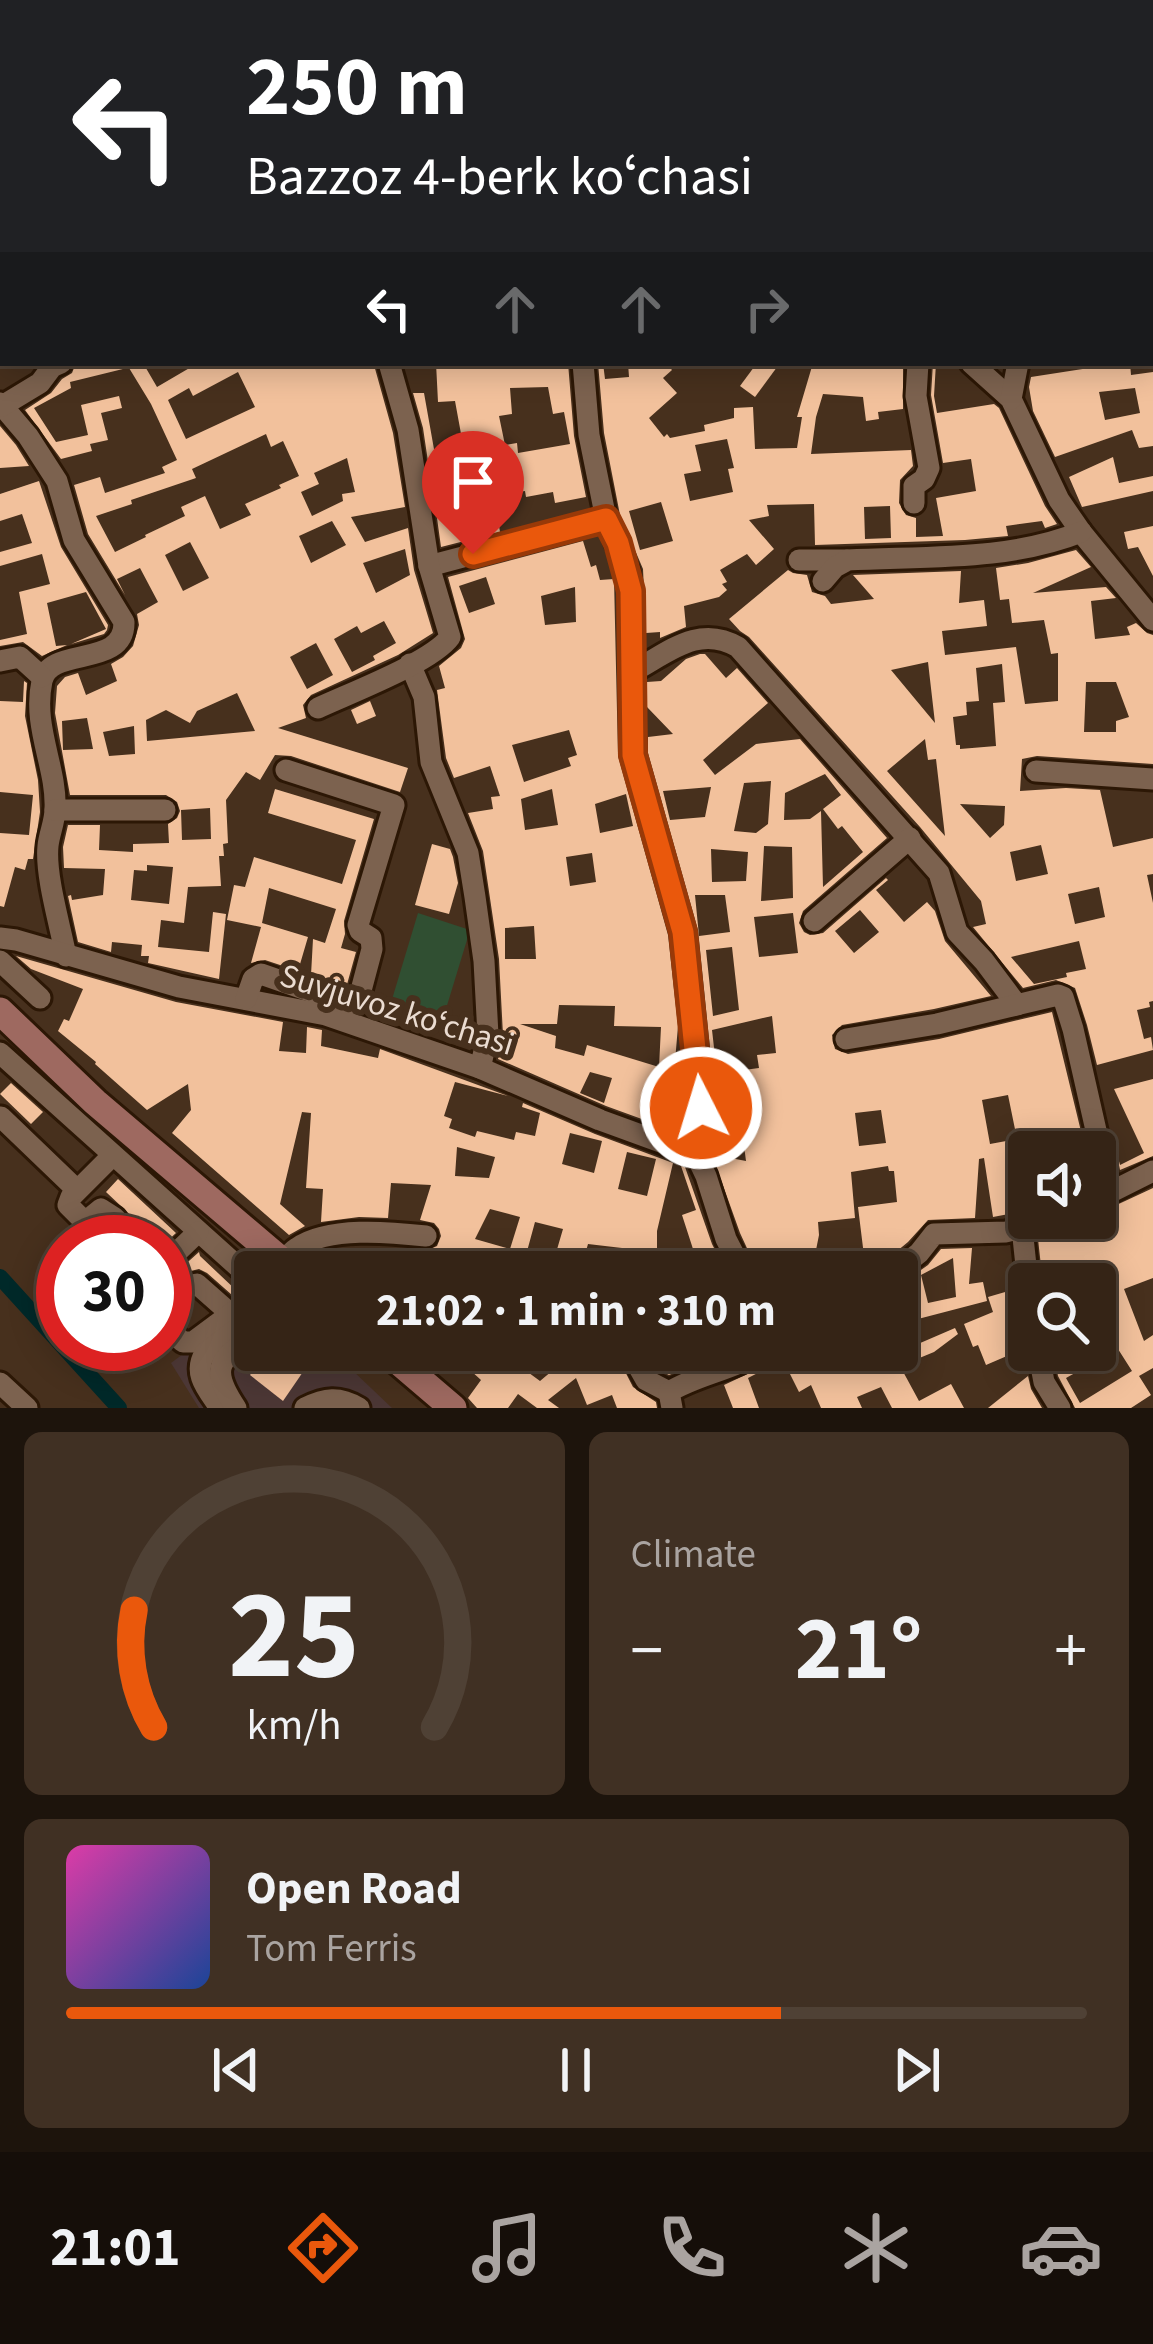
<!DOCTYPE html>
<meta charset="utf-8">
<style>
:root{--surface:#352416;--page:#403023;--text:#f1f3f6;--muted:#aaa4a1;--line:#4f4135;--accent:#ea580c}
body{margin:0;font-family:"Source Sans 3",sans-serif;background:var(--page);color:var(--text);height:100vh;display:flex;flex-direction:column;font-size:45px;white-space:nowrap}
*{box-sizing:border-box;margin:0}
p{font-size:39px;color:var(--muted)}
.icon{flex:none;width:66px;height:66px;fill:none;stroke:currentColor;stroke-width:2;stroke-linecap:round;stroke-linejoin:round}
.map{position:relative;height:1408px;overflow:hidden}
.sheet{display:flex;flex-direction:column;gap:24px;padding:24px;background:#1d140c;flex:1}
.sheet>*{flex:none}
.hud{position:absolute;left:0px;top:0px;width:1155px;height:366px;box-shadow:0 6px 30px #0003,0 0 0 3px var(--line);background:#202124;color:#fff;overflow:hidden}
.tools{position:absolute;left:1008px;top:1131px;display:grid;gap:24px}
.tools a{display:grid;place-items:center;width:108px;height:108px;border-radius:12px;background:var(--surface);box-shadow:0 6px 30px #0003,0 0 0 3px var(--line);font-size:60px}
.speed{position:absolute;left:36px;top:1215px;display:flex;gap:24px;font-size:60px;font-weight:700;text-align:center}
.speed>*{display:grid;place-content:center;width:156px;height:156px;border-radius:50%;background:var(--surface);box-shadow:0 6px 30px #0003,0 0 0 3px var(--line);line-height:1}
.speed .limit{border:18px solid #d22;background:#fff;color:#111}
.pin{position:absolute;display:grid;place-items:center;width:102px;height:102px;color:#fff;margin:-123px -51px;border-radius:50% 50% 50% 0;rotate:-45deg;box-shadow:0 0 12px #0007}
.pin .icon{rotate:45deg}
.me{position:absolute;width:132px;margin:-66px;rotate:355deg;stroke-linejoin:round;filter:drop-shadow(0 0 9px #0008)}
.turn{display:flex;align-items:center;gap:42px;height:252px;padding:0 48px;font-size:54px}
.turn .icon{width:156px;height:156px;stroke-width:2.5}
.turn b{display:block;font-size:84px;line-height:102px}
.lanes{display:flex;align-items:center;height:114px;padding:0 48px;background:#0003;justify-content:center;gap:60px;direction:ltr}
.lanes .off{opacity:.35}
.big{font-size:90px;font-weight:700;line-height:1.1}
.sheet .card{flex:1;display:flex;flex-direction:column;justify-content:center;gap:18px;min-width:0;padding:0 42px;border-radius:18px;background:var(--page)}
.sheet .dial{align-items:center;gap:0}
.dial svg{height:312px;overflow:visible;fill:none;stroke:var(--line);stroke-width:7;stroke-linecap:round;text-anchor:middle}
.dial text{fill:var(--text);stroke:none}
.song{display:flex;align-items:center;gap:36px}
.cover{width:144px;height:144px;border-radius:18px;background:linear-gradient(135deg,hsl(320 70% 55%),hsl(220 70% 35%))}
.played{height:12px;border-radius:6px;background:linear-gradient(90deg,var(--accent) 70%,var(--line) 70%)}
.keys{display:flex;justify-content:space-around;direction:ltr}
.heat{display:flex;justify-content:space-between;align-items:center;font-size:66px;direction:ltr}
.sheet .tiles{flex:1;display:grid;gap:24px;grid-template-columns:1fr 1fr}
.card:last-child{grid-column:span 2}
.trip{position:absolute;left:234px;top:1251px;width:684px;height:120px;border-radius:12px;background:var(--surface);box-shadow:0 6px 30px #0003,0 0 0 3px var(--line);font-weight:700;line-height:120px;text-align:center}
.menu{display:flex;height:192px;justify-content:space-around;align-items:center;background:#150e09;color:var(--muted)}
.menu .icon{width:84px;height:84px}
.menu .on{color:var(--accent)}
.menu b{font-size:54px;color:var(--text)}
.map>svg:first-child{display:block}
</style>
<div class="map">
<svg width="1153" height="1408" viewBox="0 0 1153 1408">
<rect width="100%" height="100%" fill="#47301d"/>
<path fill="#4c3735" d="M255 1300V1350H331L392 1408H199L171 1363Z"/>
<path fill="#304f32" d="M418 913 470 930 442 1022 390 1006Z"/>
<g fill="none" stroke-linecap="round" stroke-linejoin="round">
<path stroke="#002929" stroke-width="16" d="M0 1277 119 1408"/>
</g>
<g fill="#f2c19c" fill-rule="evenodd">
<path d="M76 363H126L127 368 70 382 71 388 34 408 56 442 88 435 81 405 119 396 122 408 101 413 108 440 90 444 92 451 61 459 25 410 51 393 62 379 72 373Z"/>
<path d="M126 363H143L157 387 198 363H354V367L374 365 393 433 405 507 351 517 365 542 408 528 414 570 433 633 398 655 311 695 303 705 306 718 278 728 408 768 400 792 291 756 275 755 260 780 246 772 226 800 228 843 223 844 224 856H219L221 886 188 887 184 923 161 920 158 947 209 952 213 912 226 914 219 979 148 963 149 956H141L142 945 112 942 111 952 78 942 68 896 71 895 72 900 103 895 105 869 64 868 63 847 68 825H100L99 850 133 852V844L169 843 168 824 177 818 180 811 177 802 166 795H70L55 713 57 686 65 677 78 673 86 695 117 681 111 664 123 657 133 646 139 625 137 614 158 602 140 568 117 579 125 595 88 534 74 485 100 477 105 493 165 473 162 467 177 460 151 404ZM238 372 255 407 186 439 168 400 189 388 193 396ZM266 434 271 447 283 441 299 476 279 485 281 488 245 504 251 515 220 529 205 496 181 507 185 516 145 535 146 537 115 552 96 516 132 504 131 500 196 478 192 469ZM347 458 355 492 342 494 343 501 312 516 301 492 319 484 314 473ZM332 521 346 545 311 563 299 536ZM190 542 209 578 183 591 165 555ZM405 549 410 575 376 593 363 563ZM384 621 396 643 373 656 375 660 352 672 334 639 357 626 361 633ZM316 643 333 675 307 689 290 657ZM237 693 255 731 147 741 146 720 166 710 190 723 197 711ZM87 718 93 749 63 750 62 721ZM134 726 135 754 109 756 103 732ZM210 808 211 839 182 840 181 810ZM147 865 173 867 169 904 131 900 134 870 147 871Z"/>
<path d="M436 363H568L574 436 586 497 555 503 553 492 526 497 525 491 494 496 500 532 441 547 437 518 447 515 450 531 477 526 470 488 446 493 445 499 434 502 423 428 413 393H424L437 466 466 461 455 401 438 402ZM548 387 553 414 564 412 570 444 518 453 517 443 505 445 499 416 512 414 510 388Z"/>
<path d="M598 363H603L605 379 629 377 628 363H666L672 370 663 378 677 393 649 418 664 437 667 434 670 438 705 431 704 425 734 418V408L753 407 755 449 797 448 802 417H797L813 363H903V409L878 412 879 419 866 421 863 397 823 394 816 417 811 454 911 450 913 466 900 480 899 503 906 515 916 518V537L943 536 936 498 976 491 971 459 943 463 931 395 933 363H936L934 396 937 413 994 404 999 408 1045 506 1057 524 1045 528 1042 521 1006 526 1008 536 965 540 815 545 814 504 767 505 769 516 749 520 774 549 756 565 747 554 720 570 727 582 722 584 727 590 719 597 684 606 686 627 660 638V632L646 633 643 569 620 515 604 433ZM727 439 734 468 728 469 733 492 690 501 684 474 701 471 695 445ZM661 502 673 541 640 550 629 511ZM890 506 891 538 865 539 864 507Z"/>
<path d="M757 363H780L755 397 740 386Z"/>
<path d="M1102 363H1130L1131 375 1153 372V446L1139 448 1132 430 1055 457 1033 411 1029 387 1031 377 1102 366ZM1135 388 1140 413 1105 420 1099 392Z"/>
<path d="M0 426 16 445 29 466 0 468Z"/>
<path d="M1113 457 1119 483 1153 476V491L1082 507 1069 477Z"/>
<path d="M39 481 61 547 108 625 107 630 104 634 71 644 106 629 86 592 47 603 56 646 67 645 42 656 23 642 0 646V640L27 634 19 592 50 584 42 554 0 566V552L32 543 22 514 0 521V494Z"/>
<path d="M1153 526V576L1138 547 1128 549 1124 532Z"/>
<path d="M583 541 591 567 596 565 600 580 614 579 618 756 668 935 678 1026 673 1085 684 1086 686 1108 683 1134 606 1106 498 1059 503 1035 499 959 483 851 468 813 493 809 491 797 500 796 490 766 454 778 446 758 437 690 445 688 439 666 461 648 465 639 448 577ZM486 577 495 604 469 613 459 586ZM575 587 576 622 545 625 541 596ZM569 730 577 755 568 758 571 766 524 782 512 745ZM552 789 558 825 525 830 521 799ZM626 794 633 826 600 833 595 804ZM592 853 596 882 570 886 566 857ZM534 926 536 959H505V928ZM559 1005 615 1006 614 1026 661 1027 659 1067 587 1045 584 1056 555 1048 556 1036 520 1024H557ZM590 1072 612 1078 604 1103 580 1093Z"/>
<path d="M1076 550 1091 567 1033 593 1106 587 1116 598 1091 601 1095 639 1130 635 1127 627 1136 623 1147 633 1153 635V764L1037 756 1022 759 1020 791 1066 788 1100 790 1113 847 1153 838V874L1147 875 1153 903V1001L1149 1002 1150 1007 1137 1010 1144 1039 1151 1037 1153 1050 1097 1065 1087 1025 1075 988 1056 980 1023 988 973 927 986 924 981 901 920 827 749 637 740 631 729 619 788 570 793 573 807 575 812 592 825 596 831 604 874 599 853 575 961 571 959 603 984 600 987 626 942 631 945 655 1016 647 1025 704 1058 701V653L1051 654 1044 620 1012 623 1009 599 1000 600 996 568 1028 563ZM928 662 935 723 891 670ZM1002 664 1005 702 993 703 996 746 960 749V745H956L953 717 967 715 966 702 979 701 976 668ZM1086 682H1116L1129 717 1116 721V732H1084ZM925 739 928 760 936 759 945 836 887 771ZM960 804 1005 806 1004 825 990 838ZM1041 845 1048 874 1016 881 1010 852ZM1099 887 1105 917 1075 924 1068 894ZM1079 941 1086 969 1066 973 1067 977 1034 984 1011 957Z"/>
<path d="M700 654H705L726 678 737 668 768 703 703 760 715 775 756 744 800 739 887 838 803 911 799 923 804 932 810 935 823 933 886 878 888 880 876 890 904 922 927 902 935 911 945 941 991 996 934 1009 842 1025 832 1035 835 1049 848 1054 939 1039 1052 1012 1086 1152 1083 1147 1058 1152H1017L1029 1210 993 1217 984 1158 979 1159 975 1218 928 1220 908 1242 885 1261 880 1272H866L858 1207 897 1202 894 1171H889L888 1166 851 1172 855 1218 818 1222 819 1235 815 1255 804 1253 800 1272H758L740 1233 711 1152 716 1107 698 930 648 753V737L673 734 647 707V682L661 681 686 659ZM825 774 841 795 823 809 838 829 842 826 863 852 823 887 821 811 810 819 784 820 785 793ZM771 781 768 824 756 833 734 831 744 783ZM711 787 705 817 670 820 663 791ZM764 846 792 847 793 898 761 901ZM711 849 748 852 746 881 712 882ZM695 895H725L730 932 699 936ZM860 910 879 932 854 953 835 931ZM793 913 798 953 759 957 754 917ZM732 947 739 1010 713 1016 706 950ZM772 1016 776 1053 757 1055 759 1068 729 1072 728 1064 716 1065 712 1030ZM1008 1095 1017 1139 990 1144 982 1100ZM881 1110 886 1143 859 1146 855 1113ZM721 1126 742 1131 746 1161 715 1155Z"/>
<path d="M24 681 27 683 25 716 38 780 40 812 33 859H28L25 870 15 867 4 907 0 906V833L29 835 33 795 0 792V701L23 702Z"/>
<path d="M370 701 376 716 357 724 351 710Z"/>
<path d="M275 789 374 819 344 921 345 934 341 948 356 952 346 988 311 975 313 939 325 943 336 909 269 888 262 923 308 937 298 971 265 960 251 963 261 927 227 920 234 885 245 887 254 857 342 884 356 840 268 813Z"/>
<path d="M432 844 450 849 453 857 458 883 449 914 415 905Z"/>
<path d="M16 956 176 1002 283 1022 279 1051 306 1053 307 1027 322 1030 321 1046 378 1058 380 1049 508 1096 455 1082 444 1116 452 1119 449 1128 475 1137 477 1131 514 1140 516 1132 535 1136 540 1113 522 1107 523 1103 595 1134 673 1163 657 1231V1249H693L682 1215 696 1210 681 1166 685 1167 712 1244 726 1272H679L678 1265 648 1266V1272H623L622 1248 588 1244 580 1272H352L337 1261 347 1248 426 1251 437 1246 441 1236 439 1229 434 1223 420 1220 431 1185 391 1183 388 1218 359 1217 321 1222 323 1189 306 1188 311 1113 302 1112 280 1204 305 1226 289 1235 172 1133 191 1110 188 1084 147 1110 95 1064 96 1062 58 1031 64 1019 69 1021 83 989 31 969ZM570 1133 602 1141 594 1173 562 1164ZM457 1147 495 1157 489 1178 455 1176ZM627 1152 656 1159 647 1196 618 1189ZM490 1209 520 1217 510 1249 475 1239ZM535 1222 563 1229 553 1263 526 1255Z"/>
<path d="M1153 1079V1156L1120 1170 1116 1150 1120 1165 1144 1153 1114 1089Z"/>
<path d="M11 1083 43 1112 31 1124 0 1094Z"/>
<path d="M118 1179 176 1233 165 1243 153 1236 147 1242H123L140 1224 106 1192Z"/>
<path d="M1153 1188V1278L1124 1289 1144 1341 1153 1335V1368L1139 1376 1151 1395 1131 1408H1075L1058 1376 1054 1352 1095 1350V1284H1043L1038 1239 1061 1232 1067 1228 1071 1220 1095 1218V1215ZM1118 1349 1132 1371 1080 1403 1066 1378Z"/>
<path d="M972 1248 969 1284 983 1282 987 1301 918 1319 909 1292 897 1300V1287L928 1265 941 1249ZM953 1258 956 1297 928 1303 921 1275Z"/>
<path d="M199 1252 200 1256 237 1291 232 1295 207 1273 199 1269 182 1273 165 1288V1275L180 1269Z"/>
<path d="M1012 1290 1018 1304 1028 1309 1029 1315 1023 1317 1029 1338 1023 1349 986 1365 978 1345 973 1347 964 1324 993 1312 988 1297Z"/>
<path d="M955 1328 958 1334 934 1352 900 1366 919 1401 951 1384 964 1408H892L881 1387 857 1397 862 1408H821L811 1385 799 1392 783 1360 748 1378 759 1408H733L724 1385 771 1363 778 1350H812L817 1359 833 1350H904Z"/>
<path d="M269 1350H318L283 1401 250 1375Z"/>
<path d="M448 1350H517L510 1359 540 1381 577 1350H614L633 1387 656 1402 657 1408H617L612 1395 587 1405 576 1378 548 1400 559 1408H537L518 1394 508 1408H477L468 1398 481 1380Z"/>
<path d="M670 1350H731L669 1375 657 1369 651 1358Z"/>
<path d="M1028 1376 1031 1389 1042 1408H988Z"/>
</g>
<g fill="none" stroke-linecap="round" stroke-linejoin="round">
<defs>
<g id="minor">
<path d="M645 0 648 3"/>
<path d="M279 3V0"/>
<path d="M1024 3 1039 0"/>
<path d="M0 170H3"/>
<path d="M0 248V296"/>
<path d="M1152 272H1153"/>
<path d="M583 363 589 435 606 519 628 571 631 591 633 755 683 932 701 1108 696 1155"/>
<path d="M971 363 1011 399 1059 500 1081 532 1153 620"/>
<path d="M1011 399 1018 363"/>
<path d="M0 403 28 436 57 481 74 540 124 622C125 669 50 645 42 681 32 727 57 767 55 809 55 822 49 834 48 846 45 875 60 925 66 956"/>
<path d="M2 406 40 383 52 367 61 363"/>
<path d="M914 503V486L924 479 929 468 916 396 918 363"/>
<path d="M799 560H847"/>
<path d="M429 566 606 519"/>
<path d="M823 581 835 567 848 560C925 556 1009 561 1081 532"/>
<path d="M0 661 20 657 42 677"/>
<path d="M410 664 424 697 431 762 468 853 475 897 484 961 488 1035 480 1068"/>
<path d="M634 671C669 652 699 624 738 647L939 873 957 932 984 961 1017 1005"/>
<path d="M318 708C350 693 432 662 450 637L429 566 408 430 389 363"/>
<path d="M1036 771 1153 779"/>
<path d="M55 810H165"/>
<path d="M814 921 910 838"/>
<path d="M0 938 16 940 179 987 326 1015 480 1068 600 1120 696 1155"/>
<path d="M0 961 40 998"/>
<path d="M246 999 253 979 261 974 344 1003H355L359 998 372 949 371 938 360 931 358 925 394 805 286 770"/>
<path d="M846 1039 937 1024 1058 995 1063 997 1073 1029 1110 1192"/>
<path d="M0 1053 255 1282"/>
<path d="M1 1117 77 1190"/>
<path d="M696 1155 706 1176 726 1239 743 1272"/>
<path d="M112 1156 71 1197 68 1205 83 1220 90 1218 101 1209 115 1218"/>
<path d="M1095 1200 1153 1171"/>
<path d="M1022 1228 1029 1294"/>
<path d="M165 1260 173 1256 198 1232"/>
<path d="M276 1270C283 1263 289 1253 297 1248 328 1226 390 1232 426 1236"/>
<path d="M895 1272 919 1253 934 1234 1006 1232 1056 1218"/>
<path d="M165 1309 188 1287 197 1284 231 1314"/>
<path d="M165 1326 183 1342H193L255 1296"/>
<path d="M629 1350 646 1380 669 1392"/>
<path d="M1038 1350 1044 1382 1060 1408"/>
<path d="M0 1383 27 1408"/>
<path d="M220 1408C208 1390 192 1374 205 1353L255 1315"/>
<path d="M236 1408C210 1369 217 1359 255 1336"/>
<path d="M305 1408C325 1398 339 1396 359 1408"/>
<path d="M672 1408 669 1392C698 1374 735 1370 763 1350"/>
</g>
<g id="major">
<path d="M0 1011 95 1102 295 1272"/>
<path d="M385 1350 453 1408"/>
</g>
</defs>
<use href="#minor" stroke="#2c1705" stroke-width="27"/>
<use href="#major" stroke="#2c1705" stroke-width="33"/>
<use href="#minor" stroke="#7c624f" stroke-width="21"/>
<use href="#major" stroke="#9e6960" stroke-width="27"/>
</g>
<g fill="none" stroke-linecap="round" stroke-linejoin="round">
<defs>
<path id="route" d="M473 554 606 519 618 543 631 591 633 755 683 932 701 1108"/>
</defs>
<use href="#route" stroke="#983908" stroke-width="30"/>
<use href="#route" stroke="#ea580c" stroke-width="21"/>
</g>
<g text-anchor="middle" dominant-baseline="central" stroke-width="12" stroke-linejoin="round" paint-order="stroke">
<g font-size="33" fill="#ebdcd1" stroke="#47301d">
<text transform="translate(397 1010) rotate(17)">Suvjuvoz koʻchasi</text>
</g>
</g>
</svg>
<div class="tools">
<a><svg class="icon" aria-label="sound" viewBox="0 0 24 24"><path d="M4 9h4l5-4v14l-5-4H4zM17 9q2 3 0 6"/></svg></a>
<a><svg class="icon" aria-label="search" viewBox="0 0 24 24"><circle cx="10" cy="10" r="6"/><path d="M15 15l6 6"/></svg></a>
</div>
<div class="speed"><div class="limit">30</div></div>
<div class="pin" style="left:473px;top:554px;background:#d93025"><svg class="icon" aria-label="arrive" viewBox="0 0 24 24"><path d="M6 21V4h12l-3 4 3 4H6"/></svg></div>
<svg class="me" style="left:701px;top:1108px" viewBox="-20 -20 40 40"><circle r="17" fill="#ea580c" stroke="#fff" stroke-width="3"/><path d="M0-11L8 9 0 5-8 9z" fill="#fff"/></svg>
<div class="trip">21:02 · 1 min · 310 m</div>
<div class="hud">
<div class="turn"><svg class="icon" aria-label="left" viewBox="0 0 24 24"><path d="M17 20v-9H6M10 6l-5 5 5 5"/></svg><div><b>250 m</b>Bazzoz 4-berk koʻchasi</div></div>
<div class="lanes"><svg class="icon" aria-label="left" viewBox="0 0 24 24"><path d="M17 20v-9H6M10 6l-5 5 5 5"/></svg><svg class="icon off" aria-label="ahead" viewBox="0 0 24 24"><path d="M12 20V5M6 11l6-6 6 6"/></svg><svg class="icon off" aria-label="ahead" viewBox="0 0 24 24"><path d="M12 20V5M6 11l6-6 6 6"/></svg><svg class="icon off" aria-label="right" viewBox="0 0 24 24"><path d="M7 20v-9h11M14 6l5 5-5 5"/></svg></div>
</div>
</div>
<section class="sheet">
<div class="tiles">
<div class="card dial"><svg viewBox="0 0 100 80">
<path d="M14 69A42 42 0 1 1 86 69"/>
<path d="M14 69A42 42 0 0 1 9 39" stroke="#ea580c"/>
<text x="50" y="56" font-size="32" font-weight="700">25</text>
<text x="50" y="72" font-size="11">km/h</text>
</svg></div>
<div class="card"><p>Climate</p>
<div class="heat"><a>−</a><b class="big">21°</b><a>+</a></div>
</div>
<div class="card">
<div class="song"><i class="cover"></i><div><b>Open Road</b><p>Tom Ferris</p></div></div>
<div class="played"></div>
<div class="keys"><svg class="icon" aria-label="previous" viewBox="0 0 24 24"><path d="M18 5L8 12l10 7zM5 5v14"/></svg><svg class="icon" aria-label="pause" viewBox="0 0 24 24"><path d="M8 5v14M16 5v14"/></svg><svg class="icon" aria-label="next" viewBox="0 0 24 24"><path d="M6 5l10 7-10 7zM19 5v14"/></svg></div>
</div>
</div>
</section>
<nav class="menu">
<b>21:01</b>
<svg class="icon on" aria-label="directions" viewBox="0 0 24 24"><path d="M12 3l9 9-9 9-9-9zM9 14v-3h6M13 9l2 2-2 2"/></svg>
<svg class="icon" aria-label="music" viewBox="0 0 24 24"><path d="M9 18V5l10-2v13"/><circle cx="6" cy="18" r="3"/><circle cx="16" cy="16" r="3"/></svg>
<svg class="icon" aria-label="phone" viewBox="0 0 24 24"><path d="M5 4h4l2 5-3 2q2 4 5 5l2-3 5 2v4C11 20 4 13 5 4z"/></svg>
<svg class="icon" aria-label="climate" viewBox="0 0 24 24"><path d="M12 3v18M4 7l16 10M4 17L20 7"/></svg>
<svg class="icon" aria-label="car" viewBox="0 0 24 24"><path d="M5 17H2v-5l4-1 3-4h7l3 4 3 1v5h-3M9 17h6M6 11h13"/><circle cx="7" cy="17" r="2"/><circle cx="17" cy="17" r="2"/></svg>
</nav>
